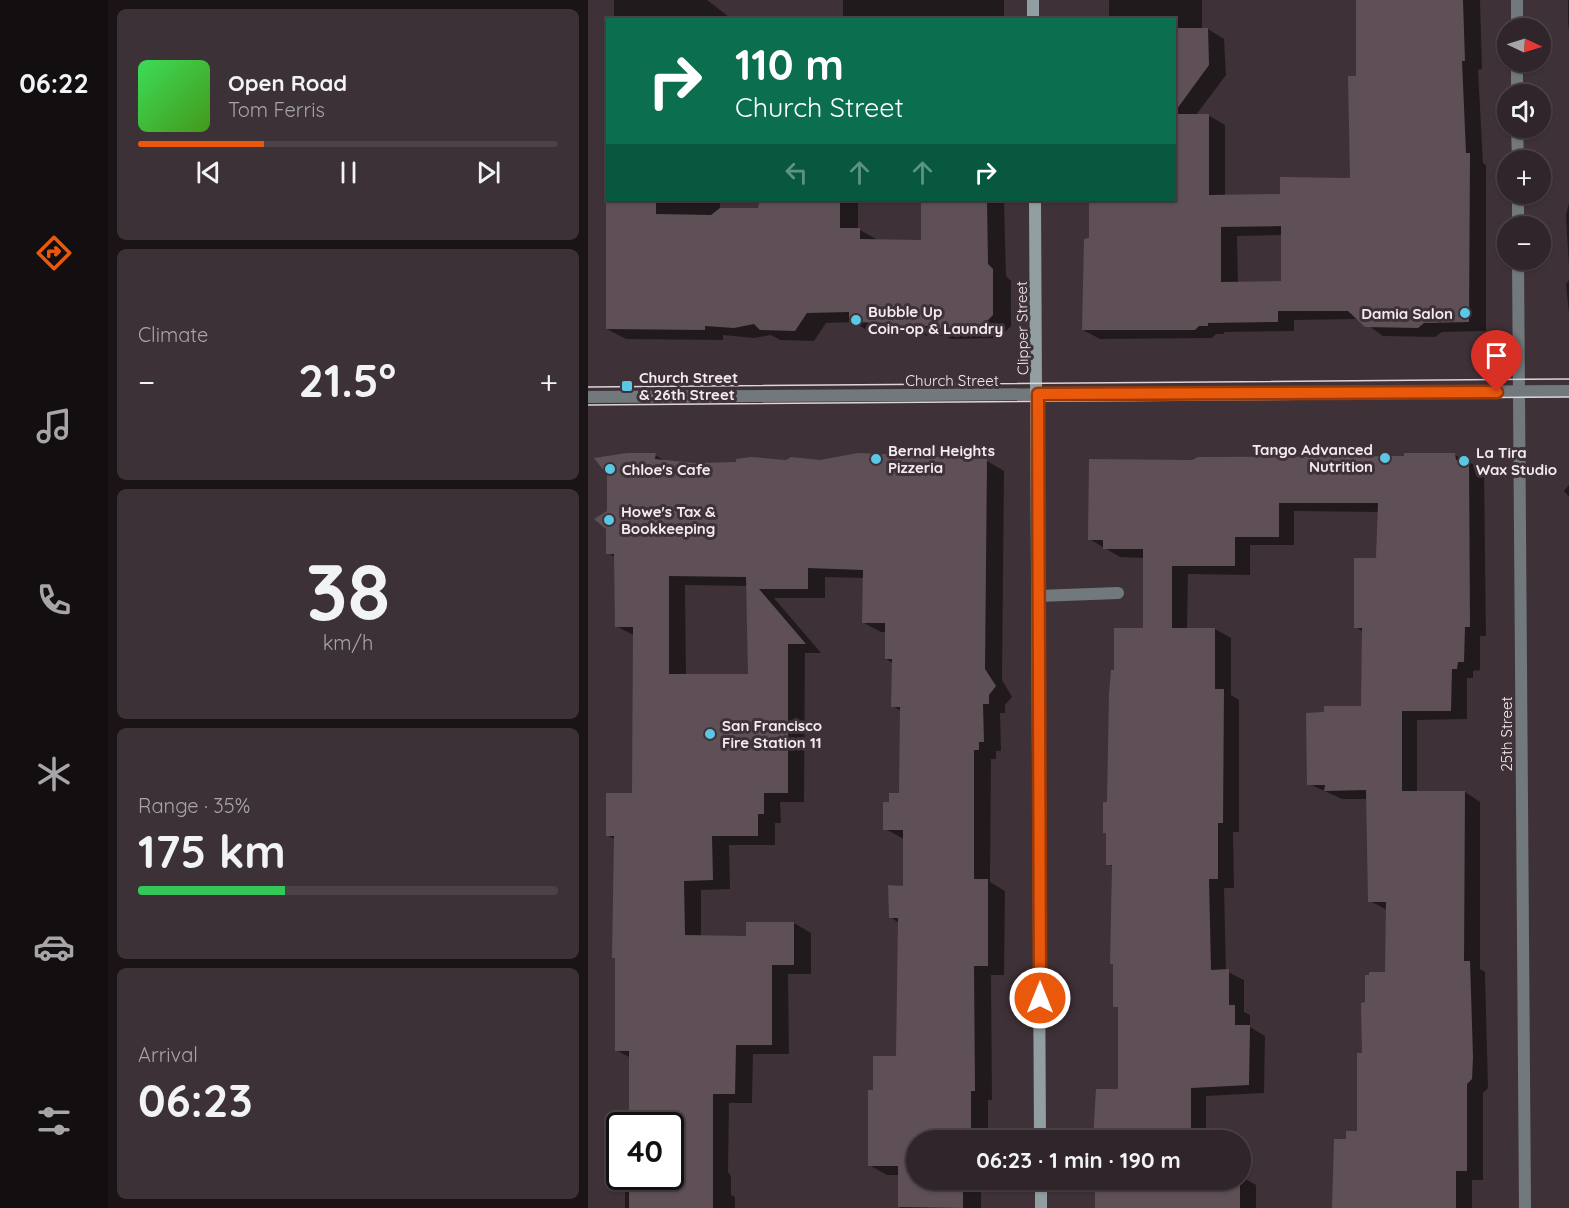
<!DOCTYPE html>
<meta charset="utf-8">
<style>
:root{--surface:#2f252a;--page:#3b3136;--text:#f1f3f6;--muted:#a7a5a8;--line:#4a4247;--accent:#ea580c}
body{margin:0;font-family:Quicksand,sans-serif;background:var(--page);color:var(--text);height:100vh;display:flex;flex-direction:column;font-size:22px;white-space:nowrap}
*{box-sizing:border-box;margin:0}
p{font-size:20px;color:var(--muted)}
.icon{flex:none;width:33px;height:33px;fill:none;stroke:currentColor;stroke-width:2;stroke-linecap:round;stroke-linejoin:round}
.map{position:relative;flex:1;overflow:hidden}
.details{display:flex;flex-direction:column;gap:9px;padding:9px;background:#1a1417;width:480px}
.details>*{flex:none}
.guide{position:absolute;left:18px;top:18px;width:570px;height:183px;border-radius:0px;box-shadow:0 2px 4px #0004,0 0 0 2px var(--line);background:#0b6e4f;color:#fff;overflow:hidden}
.needle{width:39px;rotate:94deg}
.controls{position:absolute;left:909px;top:18px;display:grid;gap:12px}
.controls a{display:grid;place-items:center;width:54px;height:54px;border-radius:50%;background:var(--surface);box-shadow:0 2px 4px #0004,0 0 0 2px var(--line);font-size:30px}
.speed{position:absolute;left:18px;top:1112px;display:flex;gap:12px;font-size:30px;font-weight:700;text-align:center}
.speed>*{display:grid;place-content:center;width:78px;height:78px;border-radius:50%;background:var(--surface);box-shadow:0 2px 4px #0004,0 0 0 2px var(--line);line-height:1}
.speed .limit{border:3px solid #111;border-radius:9px;background:#fff;color:#111}
.pin{position:absolute;display:grid;place-items:center;width:51px;height:51px;color:#fff;margin:-62px -26px;border-radius:50% 50% 50% 0;rotate:-45deg;box-shadow:0 0 6px #0007}
.pin .icon{rotate:45deg}
.me{position:absolute;width:66px;margin:-33px;rotate:0deg;stroke-linejoin:round;filter:drop-shadow(0 0 4px #0008)}
.turn{display:flex;align-items:center;gap:21px;height:126px;padding:0 30px;font-size:27px}
.turn .icon{width:78px;height:78px;stroke-width:2.5}
.turn b{display:block;font-size:42px;line-height:51px}
.lanes{display:flex;align-items:center;height:57px;padding:0 30px;background:#0003;justify-content:center;gap:30px;direction:ltr}
.lanes .off{opacity:.35}
.big{font-size:45px;font-weight:700;line-height:1.1}
.details .tile{flex:1;display:flex;flex-direction:column;justify-content:center;gap:9px;min-width:0;padding:0 21px;border-radius:9px;background:var(--page)}
.details .dial{align-items:center;gap:0}
.dial b{font-size:78px;line-height:1}
.song{display:flex;align-items:center;gap:18px}
.cover{width:72px;height:72px;border-radius:9px;background:linear-gradient(135deg,hsl(130 70% 55%),hsl(100 70% 35%))}
.played{height:6px;border-radius:3px;background:linear-gradient(90deg,var(--accent) 30%,var(--line) 30%)}
.keys{display:flex;justify-content:space-around;direction:ltr}
.heat{display:flex;justify-content:space-between;align-items:center;font-size:33px;direction:ltr}
.charge{height:9px;border-radius:4px;background:linear-gradient(90deg,#34c759 35%,var(--line) 0)}
.trip{position:absolute;left:318px;top:1130px;width:345px;height:60px;border-radius:30px;background:var(--surface);box-shadow:0 2px 4px #0004,0 0 0 2px var(--line);font-weight:700;line-height:60px;text-align:center}
main{display:flex;flex:1;min-height:0}
.menu{display:flex;flex-direction:column;width:108px;justify-content:space-around;align-items:center;background:#130f11;color:var(--muted)}
.menu .icon{width:42px;height:42px}
.menu .on{color:var(--accent)}
.menu b{font-size:27px;color:var(--text)}
.map>svg:first-child{display:block}
</style>
<main>
<nav class="menu">
<b>06:22</b>
<svg class="icon on" aria-label="directions" viewBox="0 0 24 24"><path d="M12 3l9 9-9 9-9-9zM9 14v-3h6M13 9l2 2-2 2"/></svg>
<svg class="icon" aria-label="music" viewBox="0 0 24 24"><path d="M9 18V5l10-2v13"/><circle cx="6" cy="18" r="3"/><circle cx="16" cy="16" r="3"/></svg>
<svg class="icon" aria-label="phone" viewBox="0 0 24 24"><path d="M5 4h4l2 5-3 2q2 4 5 5l2-3 5 2v4C11 20 4 13 5 4z"/></svg>
<svg class="icon" aria-label="climate" viewBox="0 0 24 24"><path d="M12 3v18M4 7l16 10M4 17L20 7"/></svg>
<svg class="icon" aria-label="car" viewBox="0 0 24 24"><path d="M5 17H2v-5l4-1 3-4h7l3 4 3 1v5h-3M9 17h6M6 11h13"/><circle cx="7" cy="17" r="2"/><circle cx="17" cy="17" r="2"/></svg>
<svg class="icon" aria-label="filters" viewBox="0 0 24 24"><path d="M4 7h16M4 17h16"/><circle cx="9" cy="7" r="2"/><circle cx="15" cy="17" r="2"/></svg>
</nav>
<section class="details">
<div class="tile">
<div class="song"><i class="cover"></i><div><b>Open Road</b><p>Tom Ferris</p></div></div>
<div class="played"></div>
<div class="keys"><svg class="icon" aria-label="previous" viewBox="0 0 24 24"><path d="M18 5L8 12l10 7zM5 5v14"/></svg><svg class="icon" aria-label="pause" viewBox="0 0 24 24"><path d="M8 5v14M16 5v14"/></svg><svg class="icon" aria-label="next" viewBox="0 0 24 24"><path d="M6 5l10 7-10 7zM19 5v14"/></svg></div>
</div>
<div class="tile"><p>Climate</p>
<div class="heat"><a>−</a><b class="big">21.5°</b><a>+</a></div>
</div>
<div class="tile dial"><b>38</b><p>km/h</p></div>
<div class="tile"><p>Range · 35%</p><b class="big">175 km</b><div class="charge"></div></div>
<div class="tile"><p>Arrival</p><b class="big">06:23</b></div>
</section>
<div class="map">
<svg width="981" height="1208" viewBox="0 0 981 1208">
<rect width="100%" height="100%" fill="#3f3138"/>
<g fill="#0007" fill-rule="evenodd">
<path d="M26 0H119L145 20H32L26 16Z"/>
<rect x="255" y="0" width="161" height="20"/>
<path d="M521 0H614V29H620L636 39 638 75 608 115H620L637 125V197L694 196 764 180 770 78 769 0H892L894 69 890 70 895 163 898 165V331L854 332 847 337 795 336 771 319 706 320V331L636 332V334H628L624 338 512 339 495 330 503 240V200H586V20H521ZM694 235 695 283H650L649 236Z"/>
<path d="M980 0H981V33L980 21Z"/>
<path d="M20 65V154L17 67Z"/>
<path d="M20 200H132V210H171L213 205V200H270V229L290 240 335 241V200H416L418 276 423 281V326L411 338 363 339 357 336 324 335 319 332H282L265 322 238 323 226 341 192 340 183 335 166 338 135 335V340L38 339 19 329Z"/>
<path d="M981 203V268L978 215Z"/>
<path d="M981 280V314L978 284Z"/>
<path d="M67 455 79 462 107 465 399 461 416 471 414 680 424 697 417 705V713H412L413 751H408V759H403L402 882 417 891 416 975H403L404 1100H400V1140H328V1179H393V1208H312V1175H299L281 1165 287 1092 310 1058 311 923 302 917 316 887V839L297 829 302 803 313 794V711L305 706V663L298 659V632H293L276 623V578L237 577V598H186L233 653H217L216 802H192L193 823H187V845H141L142 889 113 890V937L160 938 206 923 223 933V974H200L201 1054H165L164 1103H141L140 1172 143 1176V1195L147 1197V1208H37V1182L32 1176H82V1125H43V1058L28 1050V959L25 957 28 840 19 835 46 795 47 636 28 626V558L20 553V512ZM97 585 160 586 162 676H98Z"/>
<path d="M867 455 896 470 898 636H892V670L885 671V678H879V719L829 720V793L877 792 892 802V969L897 972 900 1088 895 1093V1180H884V1208H746L759 1140 771 1132 779 1004 799 973V910L782 901 780 799H754L721 784 775 707V632L768 627 790 560 791 512 706 511V545H662V575L600 574 599 629H627L643 638V695L651 700V832H645L646 888H636L638 971 656 980V1012L662 1015V1027L677 1036 676 1093 618 1096V1140H506L532 1091V1009L527 1006V965L523 963 525 867 520 864 521 803 556 629 557 558 532 557 501 539 605 462Z"/>
<path d="M981 485V497L976 491Z"/>
<path d="M652 1176 668 1185V1208H509V1179H652Z"/>
</g>
<g fill="#5f5058" fill-rule="evenodd">
<path d="M768 0H875L877 61H874L878 153H882L881 322 836 323 830 328 777 327 760 311H690V322L620 323V326H611L607 330H494L496 239 501 238V200H586V114H621V195L692 194V177L762 178 760 76H768ZM693 226V281L633 282V227Z"/>
<path d="M586 28H620L621 65 586 113Z"/>
<path d="M211 200H252V228H272V239L333 240V200H399L400 264 405 269V315L392 328 343 329 341 326H304V323L261 322V312L219 313 207 331 172 330 166 324 146 328 117 326V330L18 329V203H68V214L123 215 132 208H170L171 203H211Z"/>
<path d="M39 453H68L67 459 107 463 148 462V459L163 457 198 460 203 457 232 460 270 453 399 459 397 669 408 686 401 695V704H395L396 742H391V750H386V879H400V966H386L387 1091H383V1135H377V1140H328V1179H375V1208L310 1207V1166H280V1090H285V1056H308L310 918H301L300 885 315 886V830H295V802H301V793H311L312 707H303L304 659H297V623H274L275 570 220 568V589H171L218 644H200V793H176V814H170V836H124L125 880 96 881 97 935 158 936V922H206V965H184V1045H148L147 1094H125V1208H41V1179H29V1137H32V1176H82V1125H41V1051H27V958H24L26 836H18V793H44L45 627H27L26 554H18V529L6 519 19 511V475L6 458ZM81 576 158 577 160 674H81Z"/>
<path d="M816 453H867L868 460H881L882 627H877L876 662H870L869 669H864L863 711H814V791H877L876 961H882L885 1057 884 1079 879 1084V1171H868V1208H744L746 1139H758V1131H769V1053H774L773 1003 777 1002V975H781V972H797L798 902H780L778 790 736 791 737 785H719L718 713 736 712V706H773L774 628H766V558H788L790 503H691V537H647V566H584V628H627V689H636L635 823H630V879H621L623 970 641 969V1005H647V1025H662L661 1085 603 1088V1140H505L508 1089H530V1007H525V964H522L524 865H518V833H515V802H519L521 693 523 670H526V628H555V549H515V540H500L501 459 604 460 610 457 816 456Z"/>
<rect x="507" y="1179" width="145" height="29"/>
</g>
<g fill="none" stroke-linecap="round" stroke-linejoin="round">
<path stroke="#71797c" stroke-width="12" d="M450 596 530 593"/>
<g stroke="#71797c" stroke-width="12">
<path d="M929 0V28"/>
<path d="M929 62V94"/>
<path d="M929 128 930 160"/>
<path d="M930 194V226"/>
<path d="M930 260 937 1208"/>
<path d="M0 397 981 391"/>
</g>
<g stroke="#919fa3" stroke-width="12">
<path d="M445 0V20"/>
<path d="M447 200 452 1140"/>
<path d="M453 1179V1208"/>
</g>
<g stroke="#ded5da" stroke-width="1.5">
<path d="M0 387 981 379"/>
<path d="M0 405 981 397"/>
</g>
</g>
<g fill="none" stroke-linecap="round" stroke-linejoin="round">
<defs>
<path id="route" d="M452 998 450 394 909 392"/>
</defs>
<use href="#route" stroke="#983908" stroke-width="15"/>
<use href="#route" stroke="#ea580c" stroke-width="10"/>
</g>
<g fill="#59c8e4" stroke="#3f3138" stroke-width="2">
<circle cx="877" cy="313" r="6"/>
<circle cx="268" cy="320" r="6"/>
<rect x="33" y="380" width="12" height="12" rx="3"/>
<circle cx="797" cy="458" r="6"/>
<circle cx="288" cy="459" r="6"/>
<circle cx="876" cy="461" r="6"/>
<circle cx="22" cy="469" r="6"/>
<circle cx="21" cy="520" r="6"/>
<circle cx="122" cy="734" r="6"/>
</g>
<g text-anchor="middle" dominant-baseline="central" stroke-width="6" stroke-linejoin="round" paint-order="stroke">
<g font-size="15" font-weight="bold" fill="#f4ebf0" stroke="#3f3138" text-anchor="start">
<text x="280" y="311">Bubble Up<tspan x="280" dy="17">Coin-op &amp; Laundry</tspan></text>
<text x="865" y="313" text-anchor="end">Damia Salon</text>
<text x="51" y="377">Church Street<tspan x="51" dy="17">&amp; 26th Street</tspan></text>
<text x="785" y="449" text-anchor="end">Tango Advanced<tspan x="785" dy="17">Nutrition</tspan></text>
<text x="300" y="450">Bernal Heights<tspan x="300" dy="17">Pizzeria</tspan></text>
<text x="888" y="452">La Tira<tspan x="888" dy="17">Wax Studio</tspan></text>
<text x="34" y="469">Chloe's Cafe</text>
<text x="33" y="511">Howe's Tax &amp;<tspan x="33" dy="17">Bookkeeping</tspan></text>
<text x="134" y="725">San Francisco<tspan x="134" dy="17">Fire Station 11</tspan></text>
</g>
<g font-size="15" fill="#f4ebf0" stroke="#3f3138">
<text transform="translate(434 328) rotate(-91)">Clipper Street</text>
<text x="364" y="380">Church Street</text>
<text transform="translate(918 734) rotate(-90)">25th Street</text>
</g>
</g>
</svg>
<div class="controls">
<a><svg class="needle" viewBox="-14 -14 28 28"><path d="M0-13l5 13h-10z" fill="#e53935"/><path d="M0 13l5-13h-10z" fill="#a7a5a8"/></svg></a>
<a><svg class="icon" aria-label="sound" viewBox="0 0 24 24"><path d="M4 9h4l5-4v14l-5-4H4zM17 9q2 3 0 6"/></svg></a>
<a>+</a>
<a>−</a>
</div>
<div class="speed"><div class="limit">40</div></div>
<div class="pin" style="left:909px;top:392px;background:#d93025"><svg class="icon" aria-label="arrive" viewBox="0 0 24 24"><path d="M6 21V4h12l-3 4 3 4H6"/></svg></div>
<svg class="me" style="left:452px;top:998px" viewBox="-20 -20 40 40"><circle r="17" fill="#ea580c" stroke="#fff" stroke-width="3"/><path d="M0-11L8 9 0 5-8 9z" fill="#fff"/></svg>
<div class="trip">06:23 · 1 min · 190 m</div>
<div class="guide">
<div class="turn"><svg class="icon" aria-label="right" viewBox="0 0 24 24"><path d="M7 20v-9h11M14 6l5 5-5 5"/></svg><div><b>110 m</b>Church Street</div></div>
<div class="lanes"><svg class="icon off" aria-label="left" viewBox="0 0 24 24"><path d="M17 20v-9H6M10 6l-5 5 5 5"/></svg><svg class="icon off" aria-label="ahead" viewBox="0 0 24 24"><path d="M12 20V5M6 11l6-6 6 6"/></svg><svg class="icon off" aria-label="ahead" viewBox="0 0 24 24"><path d="M12 20V5M6 11l6-6 6 6"/></svg><svg class="icon" aria-label="right" viewBox="0 0 24 24"><path d="M7 20v-9h11M14 6l5 5-5 5"/></svg></div>
</div>
</div>
</main>
